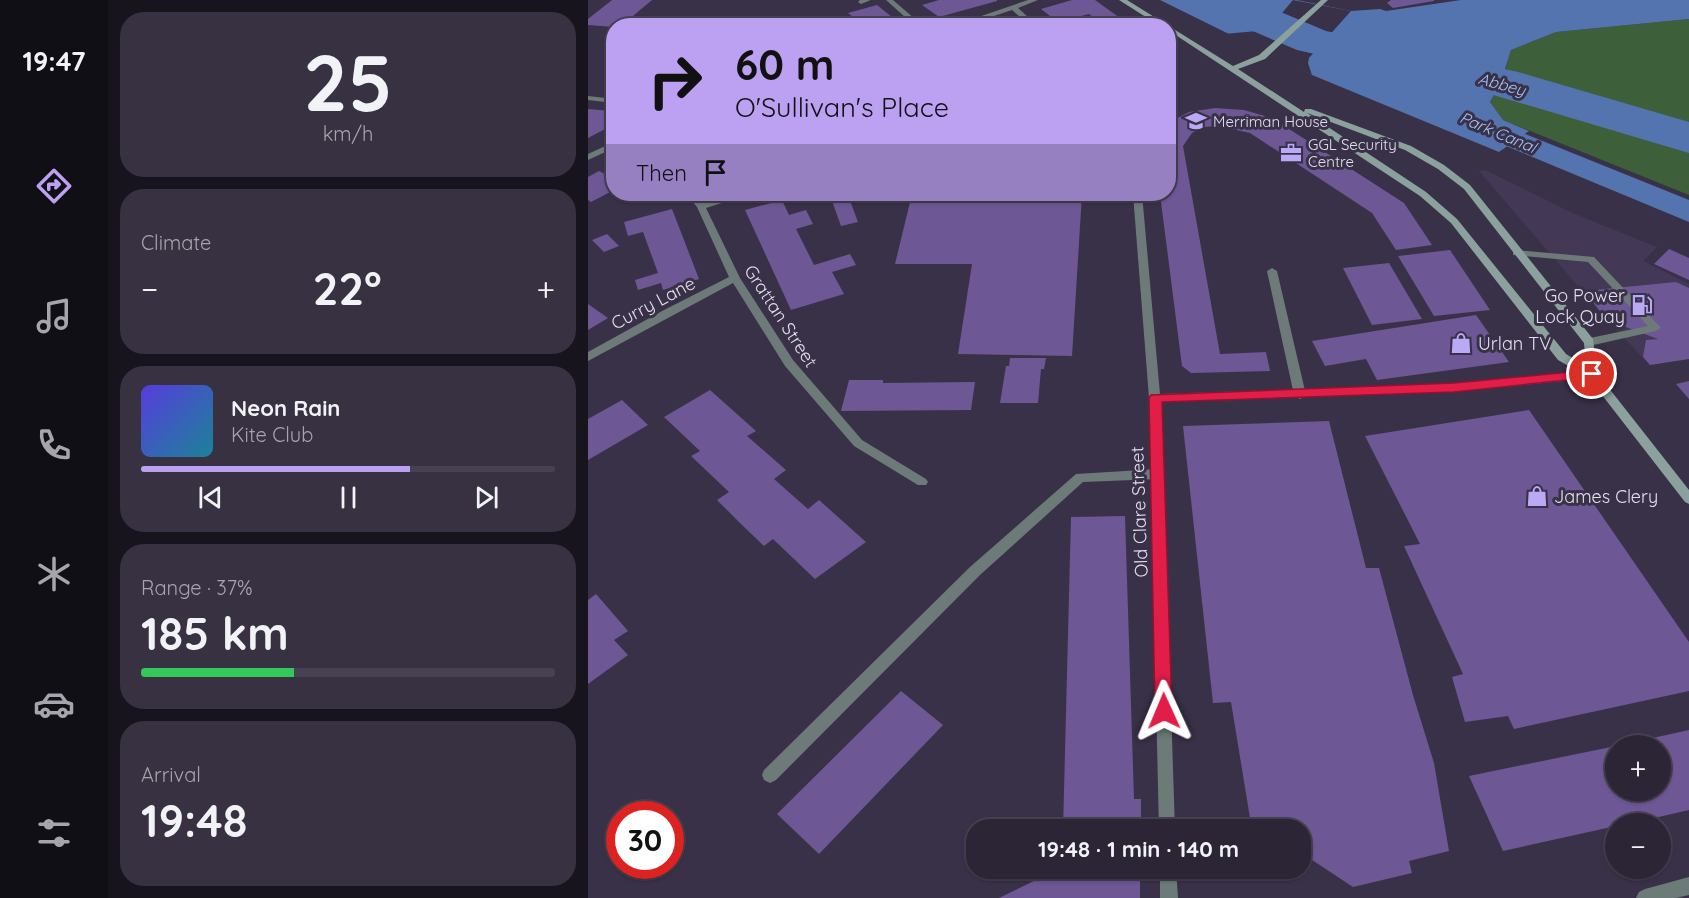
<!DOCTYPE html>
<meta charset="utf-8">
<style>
:root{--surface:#2b2536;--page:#373142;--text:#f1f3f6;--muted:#a6a5ad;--line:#474251;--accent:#bca0f2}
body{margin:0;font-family:Quicksand,sans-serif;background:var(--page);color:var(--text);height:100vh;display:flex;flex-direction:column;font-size:22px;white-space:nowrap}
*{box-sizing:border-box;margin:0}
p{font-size:20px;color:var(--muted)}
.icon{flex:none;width:33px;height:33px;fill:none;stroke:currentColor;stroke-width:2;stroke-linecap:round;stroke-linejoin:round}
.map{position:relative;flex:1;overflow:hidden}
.side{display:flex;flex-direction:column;gap:12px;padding:12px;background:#18141e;width:480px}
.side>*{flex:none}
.banner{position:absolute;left:18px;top:18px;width:570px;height:183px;border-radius:24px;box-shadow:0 2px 4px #0004,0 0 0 2px var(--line);background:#bca0f2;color:#111;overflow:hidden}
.controls{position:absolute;left:1017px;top:735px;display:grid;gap:12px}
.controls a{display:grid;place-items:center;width:66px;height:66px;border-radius:50%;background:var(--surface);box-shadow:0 2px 4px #0004,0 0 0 2px var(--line);font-size:30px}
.speed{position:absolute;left:18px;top:801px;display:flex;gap:12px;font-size:30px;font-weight:700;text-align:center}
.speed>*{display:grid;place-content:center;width:78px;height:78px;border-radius:50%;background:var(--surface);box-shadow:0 2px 4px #0004,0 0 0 2px var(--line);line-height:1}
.speed .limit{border:9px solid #d22;background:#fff;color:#111}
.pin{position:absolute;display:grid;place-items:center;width:51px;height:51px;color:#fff;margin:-26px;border:3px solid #fff;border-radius:50%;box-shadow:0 2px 6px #0007}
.me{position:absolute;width:66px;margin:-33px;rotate:359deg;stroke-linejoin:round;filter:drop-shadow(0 0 4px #0008)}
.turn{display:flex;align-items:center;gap:21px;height:126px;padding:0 30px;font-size:27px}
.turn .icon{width:78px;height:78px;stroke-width:2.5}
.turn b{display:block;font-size:42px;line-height:51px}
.then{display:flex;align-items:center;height:57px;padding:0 30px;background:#0003;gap:12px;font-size:22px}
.big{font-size:45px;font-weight:800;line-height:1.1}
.side .card{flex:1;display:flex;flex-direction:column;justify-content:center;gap:9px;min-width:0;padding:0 21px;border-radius:24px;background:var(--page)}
.side .dial{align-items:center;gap:0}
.dial b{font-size:78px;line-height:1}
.song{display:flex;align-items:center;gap:18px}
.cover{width:72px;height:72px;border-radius:9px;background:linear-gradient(135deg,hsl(250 70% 55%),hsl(190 70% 35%))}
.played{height:6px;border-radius:3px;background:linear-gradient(90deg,var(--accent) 65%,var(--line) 65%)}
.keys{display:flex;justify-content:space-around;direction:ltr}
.heat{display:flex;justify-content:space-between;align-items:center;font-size:33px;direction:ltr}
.charge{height:9px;border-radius:4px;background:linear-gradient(90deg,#34c759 37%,var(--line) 0)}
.trip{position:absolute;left:378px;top:819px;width:345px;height:60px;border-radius:24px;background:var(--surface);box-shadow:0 2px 4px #0004,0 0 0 2px var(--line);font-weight:800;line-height:60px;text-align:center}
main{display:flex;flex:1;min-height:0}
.dock{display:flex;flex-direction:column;width:108px;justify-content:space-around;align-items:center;background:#110f16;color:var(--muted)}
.dock .icon{width:42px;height:42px}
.dock .on{color:var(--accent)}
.dock b{font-size:27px;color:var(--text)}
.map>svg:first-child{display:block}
</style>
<main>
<nav class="dock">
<b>19:47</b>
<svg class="icon on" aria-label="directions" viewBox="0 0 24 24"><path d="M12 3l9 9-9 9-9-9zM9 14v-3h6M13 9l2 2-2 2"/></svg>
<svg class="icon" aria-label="music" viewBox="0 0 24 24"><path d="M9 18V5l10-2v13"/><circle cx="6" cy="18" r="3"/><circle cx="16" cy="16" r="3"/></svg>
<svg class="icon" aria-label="phone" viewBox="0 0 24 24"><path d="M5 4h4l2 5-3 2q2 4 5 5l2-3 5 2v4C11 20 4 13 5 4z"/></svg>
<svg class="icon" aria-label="climate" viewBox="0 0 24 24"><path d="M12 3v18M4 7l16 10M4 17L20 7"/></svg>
<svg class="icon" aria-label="car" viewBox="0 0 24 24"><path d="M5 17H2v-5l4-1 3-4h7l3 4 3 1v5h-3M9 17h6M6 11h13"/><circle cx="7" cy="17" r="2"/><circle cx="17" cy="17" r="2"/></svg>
<svg class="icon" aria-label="filters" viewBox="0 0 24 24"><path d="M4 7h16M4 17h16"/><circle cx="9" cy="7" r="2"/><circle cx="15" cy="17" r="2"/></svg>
</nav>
<section class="side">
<div class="card dial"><b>25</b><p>km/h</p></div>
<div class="card"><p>Climate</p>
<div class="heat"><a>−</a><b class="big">22°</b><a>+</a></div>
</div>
<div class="card">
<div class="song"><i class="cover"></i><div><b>Neon Rain</b><p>Kite Club</p></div></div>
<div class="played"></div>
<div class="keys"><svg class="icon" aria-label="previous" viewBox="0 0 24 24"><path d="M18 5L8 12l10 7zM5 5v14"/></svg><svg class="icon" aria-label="pause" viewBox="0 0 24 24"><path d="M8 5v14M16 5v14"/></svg><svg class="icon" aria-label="next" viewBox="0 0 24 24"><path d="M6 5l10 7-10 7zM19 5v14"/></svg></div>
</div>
<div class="card"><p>Range · 37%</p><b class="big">185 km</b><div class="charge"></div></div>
<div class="card"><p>Arrival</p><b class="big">19:48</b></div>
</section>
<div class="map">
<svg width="1101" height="898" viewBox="0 0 1101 898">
<rect width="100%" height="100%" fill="#393148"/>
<path fill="#433856" d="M897 170 987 214 1069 247 1055 261 1101 284V359L1062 365 1019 320 891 171Z"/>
<g fill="#3d5f3a">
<path d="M1101 19V133L916 74 923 50 968 32Z"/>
<path d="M908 91 1101 144V195L915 120 902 102Z"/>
</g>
<path fill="#5474af" d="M572 0H709L763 11 792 9 798 11 873 0H1101V19L968 32 923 50 913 82 902 102 915 120 941 131 911 152 724 75Z"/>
<path fill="#393148" d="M705 0 763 11 721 58 720 63 724 75 636 34 669 31 683 26Z"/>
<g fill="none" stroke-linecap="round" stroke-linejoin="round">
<path fill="#5474af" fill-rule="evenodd" d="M875 109 1101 200V222L865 124 861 118 865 112Z"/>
<path fill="#5474af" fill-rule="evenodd" d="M607 0H664L738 31 930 72 1101 122V153L902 94 709 50 613 9Z"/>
</g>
<g fill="#6d5795">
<path d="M24 0H64L33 26 26 27 0 25V19Z"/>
<path d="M351 0H409V1L351 17 334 5Z"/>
<path d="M484 0H507L532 18 530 19 538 26H516L501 14 489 17 499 25 475 26 453 9Z"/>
<path d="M803 0H846V1L805 8 799 3Z"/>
<path d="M289 5 315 26H258L270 21 260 13Z"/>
<path d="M627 108 656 110 684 118 816 203 844 245 808 250 784 213 662 133 630 126 616 127 604 133 595 146 632 354 678 352 682 371 603 373 594 366 572 194H580V123L601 112Z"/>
<path d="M0 109 23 111 21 127 0 138Z"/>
<path d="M11 171 26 179V190L3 202 0 200V177Z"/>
<path d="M324 194H494L484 356 370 354 384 264H307Z"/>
<path d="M261 198 270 222 253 226 244 201Z"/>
<path d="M194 200 201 215 218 210 225 224 208 229 226 265 262 254 268 265 244 272 256 294 203 310 157 210Z"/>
<path d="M84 209 111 279 75 290 73 283 50 290 47 280 70 273 55 232 40 236 36 222Z"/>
<path d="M19 234 31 246 16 252 4 240Z"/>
<path d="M1081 249 1101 258V280L1066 264Z"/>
<path d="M862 250 902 310 846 316 810 256Z"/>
<path d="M801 263 834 319 784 325 755 268Z"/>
<path d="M1088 282 1101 288V359L1062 365 1055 357 1058 340 1070 339 1019 320 996 291Z"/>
<path d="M0 304 20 318 0 330Z"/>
<path d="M888 315 921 362 789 380 778 359 737 366 724 341Z"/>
<path d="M422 358H458L456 369H453L450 403H412L418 366H421Z"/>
<path d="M261 380H295V383L387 382 383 410 253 411Z"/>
<path d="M1101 381V399L1088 384Z"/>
<path d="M122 390 168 431 159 436 198 470 186 479 220 509 231 500 278 542 227 579 185 539 176 546 154 525 129 500 141 492 103 456 112 451 76 417Z"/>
<path d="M34 400 60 425 0 460V419Z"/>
<path d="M941 410 1101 642V691L926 729 920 716 877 722 864 677 875 674 816 546 832 544 777 436Z"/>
<path d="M741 421 778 568H791L825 695 846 763 861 851 821 861 824 873 765 887 712 852V830H679L662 818 643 702 625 703 595 426Z"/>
<path d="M537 516 546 799H553V830H475L483 517Z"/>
<path d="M8 594 40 631 26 640 40 655 0 684V600Z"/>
<path d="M313 691 355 725 231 854 189 814Z"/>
<path d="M1101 730V810L1040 824H1028V826L915 851 881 776 1028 746V790H1072V746L1033 745Z"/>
<path d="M472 868H552V898H411Z"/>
</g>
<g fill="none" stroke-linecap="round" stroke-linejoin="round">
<g fill="#6c7b77" fill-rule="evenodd">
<path d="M272 0H283L273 4 270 2Z"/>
<path d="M928 250 1006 257 1073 328 1068 331 1001 346 997 345 996 342 997 339 1060 326 1000 262 925 255V251Z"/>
<path d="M684 268 689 271 718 395 712 399 706 395 679 271Z"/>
<path d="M570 469 574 471 576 474 574 477 570 479 495 482 392 575 188 780 182 783 176 780 174 775 176 770 382 567 488 474Z"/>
</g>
<g fill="#6c7b77" fill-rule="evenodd">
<path d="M298 0H305L335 26H327Z"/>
<path d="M440 0H450L430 8 450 26H442L424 10 376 26H364Z"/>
<path d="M0 96 26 99V103L0 100Z"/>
<path d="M26 142V148L0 160V154Z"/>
<path d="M98 194H107L115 203 145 194H157L156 196 118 208 152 278 205 360 274 440 338 479 340 482 338 485H330L266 446 197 366 145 283 0 361V352L76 310 141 277 109 207Z"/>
<path d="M545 194H554L572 394 866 384 1004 370 1010 374 1004 378 866 392 573 402 587 830H571L561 398Z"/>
<path d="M572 868H588L590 898H572Z"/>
<path d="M1101 877V895L1088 898H1048L1051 892 1057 889Z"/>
</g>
<path fill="#8aa29b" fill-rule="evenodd" d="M531 0H539L645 66 671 55 733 0H740L677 59 650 69 716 112 717 109H723L823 146 856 165 882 185 1005 339 1009 373 1101 490V504L1097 502 1000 377 970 360 863 223 832 196 580 30V26H572ZM719 113 817 150 850 169 876 189 996 343 998 366 978 354 869 219 838 192Z"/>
</g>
<path fill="#e11d48" stroke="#92132f" stroke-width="1.5" d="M1004 370 1010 374 1008 377 866 392 574 402 584 711 582 717 576 719 570 717 567 711 561 398 563 395 866 383Z"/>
<defs>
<symbol id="university-bare" viewBox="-9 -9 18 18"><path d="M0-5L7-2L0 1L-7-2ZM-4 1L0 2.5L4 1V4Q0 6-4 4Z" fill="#baaaf6" stroke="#393148" stroke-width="2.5" paint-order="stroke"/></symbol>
<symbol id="office-bare" viewBox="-9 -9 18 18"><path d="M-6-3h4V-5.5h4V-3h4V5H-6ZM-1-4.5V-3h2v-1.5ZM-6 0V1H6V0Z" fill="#baaaf6" stroke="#393148" stroke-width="2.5" paint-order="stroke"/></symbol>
<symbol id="fuel-bare" viewBox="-9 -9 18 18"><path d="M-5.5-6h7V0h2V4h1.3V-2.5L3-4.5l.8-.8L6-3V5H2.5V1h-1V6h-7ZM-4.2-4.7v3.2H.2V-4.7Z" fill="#baaaf6" stroke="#393148" stroke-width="2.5" paint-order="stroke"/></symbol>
<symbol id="shop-bare" viewBox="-9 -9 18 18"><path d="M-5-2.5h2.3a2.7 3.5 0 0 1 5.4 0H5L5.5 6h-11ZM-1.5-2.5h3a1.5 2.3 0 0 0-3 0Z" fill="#baaaf6" stroke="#393148" stroke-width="2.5" paint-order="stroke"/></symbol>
</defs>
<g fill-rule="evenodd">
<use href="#university-bare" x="593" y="106" width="30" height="30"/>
<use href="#office-bare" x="688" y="138" width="30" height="30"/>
<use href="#fuel-bare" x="1039" y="290" width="30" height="30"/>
<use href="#shop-bare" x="858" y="328" width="30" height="30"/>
<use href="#shop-bare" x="934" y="481" width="30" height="30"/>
</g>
<g text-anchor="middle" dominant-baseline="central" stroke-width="6" stroke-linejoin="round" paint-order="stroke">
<g font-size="15" fill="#e3deed" stroke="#393148" text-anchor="start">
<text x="625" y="121">Merriman House</text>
<text x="720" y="144">GGL Security<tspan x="720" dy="17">Centre</tspan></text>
</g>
<g font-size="16" font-style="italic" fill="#a7c3f5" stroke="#393148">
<text transform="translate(914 84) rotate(15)">Abbey</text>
<text transform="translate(910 132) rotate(23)">Park Canal</text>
</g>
<g font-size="18" fill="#e3deed" stroke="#393148" text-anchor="start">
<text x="1037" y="295" text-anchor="end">Go Power<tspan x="1037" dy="21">Lock Quay</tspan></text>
<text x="890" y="343">Urlan TV</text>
<text x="966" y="496">James Clery</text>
</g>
<g font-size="18" fill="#e3deed" stroke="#393148">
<text transform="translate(65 303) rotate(-28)">Curry Lane</text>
<text transform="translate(193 316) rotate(57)">Grattan Street</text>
<text transform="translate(551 512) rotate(-92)">Old Clare Street</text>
</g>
</g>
</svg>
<div class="controls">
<a>+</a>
<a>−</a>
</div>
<div class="speed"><div class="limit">30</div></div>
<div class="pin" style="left:1004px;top:374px;background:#d93025"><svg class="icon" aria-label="arrive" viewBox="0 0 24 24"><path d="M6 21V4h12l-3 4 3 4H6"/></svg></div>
<svg class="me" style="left:576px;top:711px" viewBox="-20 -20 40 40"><path d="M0-17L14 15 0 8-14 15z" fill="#e11d48" stroke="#fff" stroke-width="4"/></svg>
<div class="trip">19:48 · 1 min · 140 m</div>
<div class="banner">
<div class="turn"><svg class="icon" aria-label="right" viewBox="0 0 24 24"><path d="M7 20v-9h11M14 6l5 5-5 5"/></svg><div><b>60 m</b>O'Sullivan's Place</div></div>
<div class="then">Then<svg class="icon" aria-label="arrive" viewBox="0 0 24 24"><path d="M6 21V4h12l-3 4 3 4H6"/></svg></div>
</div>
</div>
</main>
